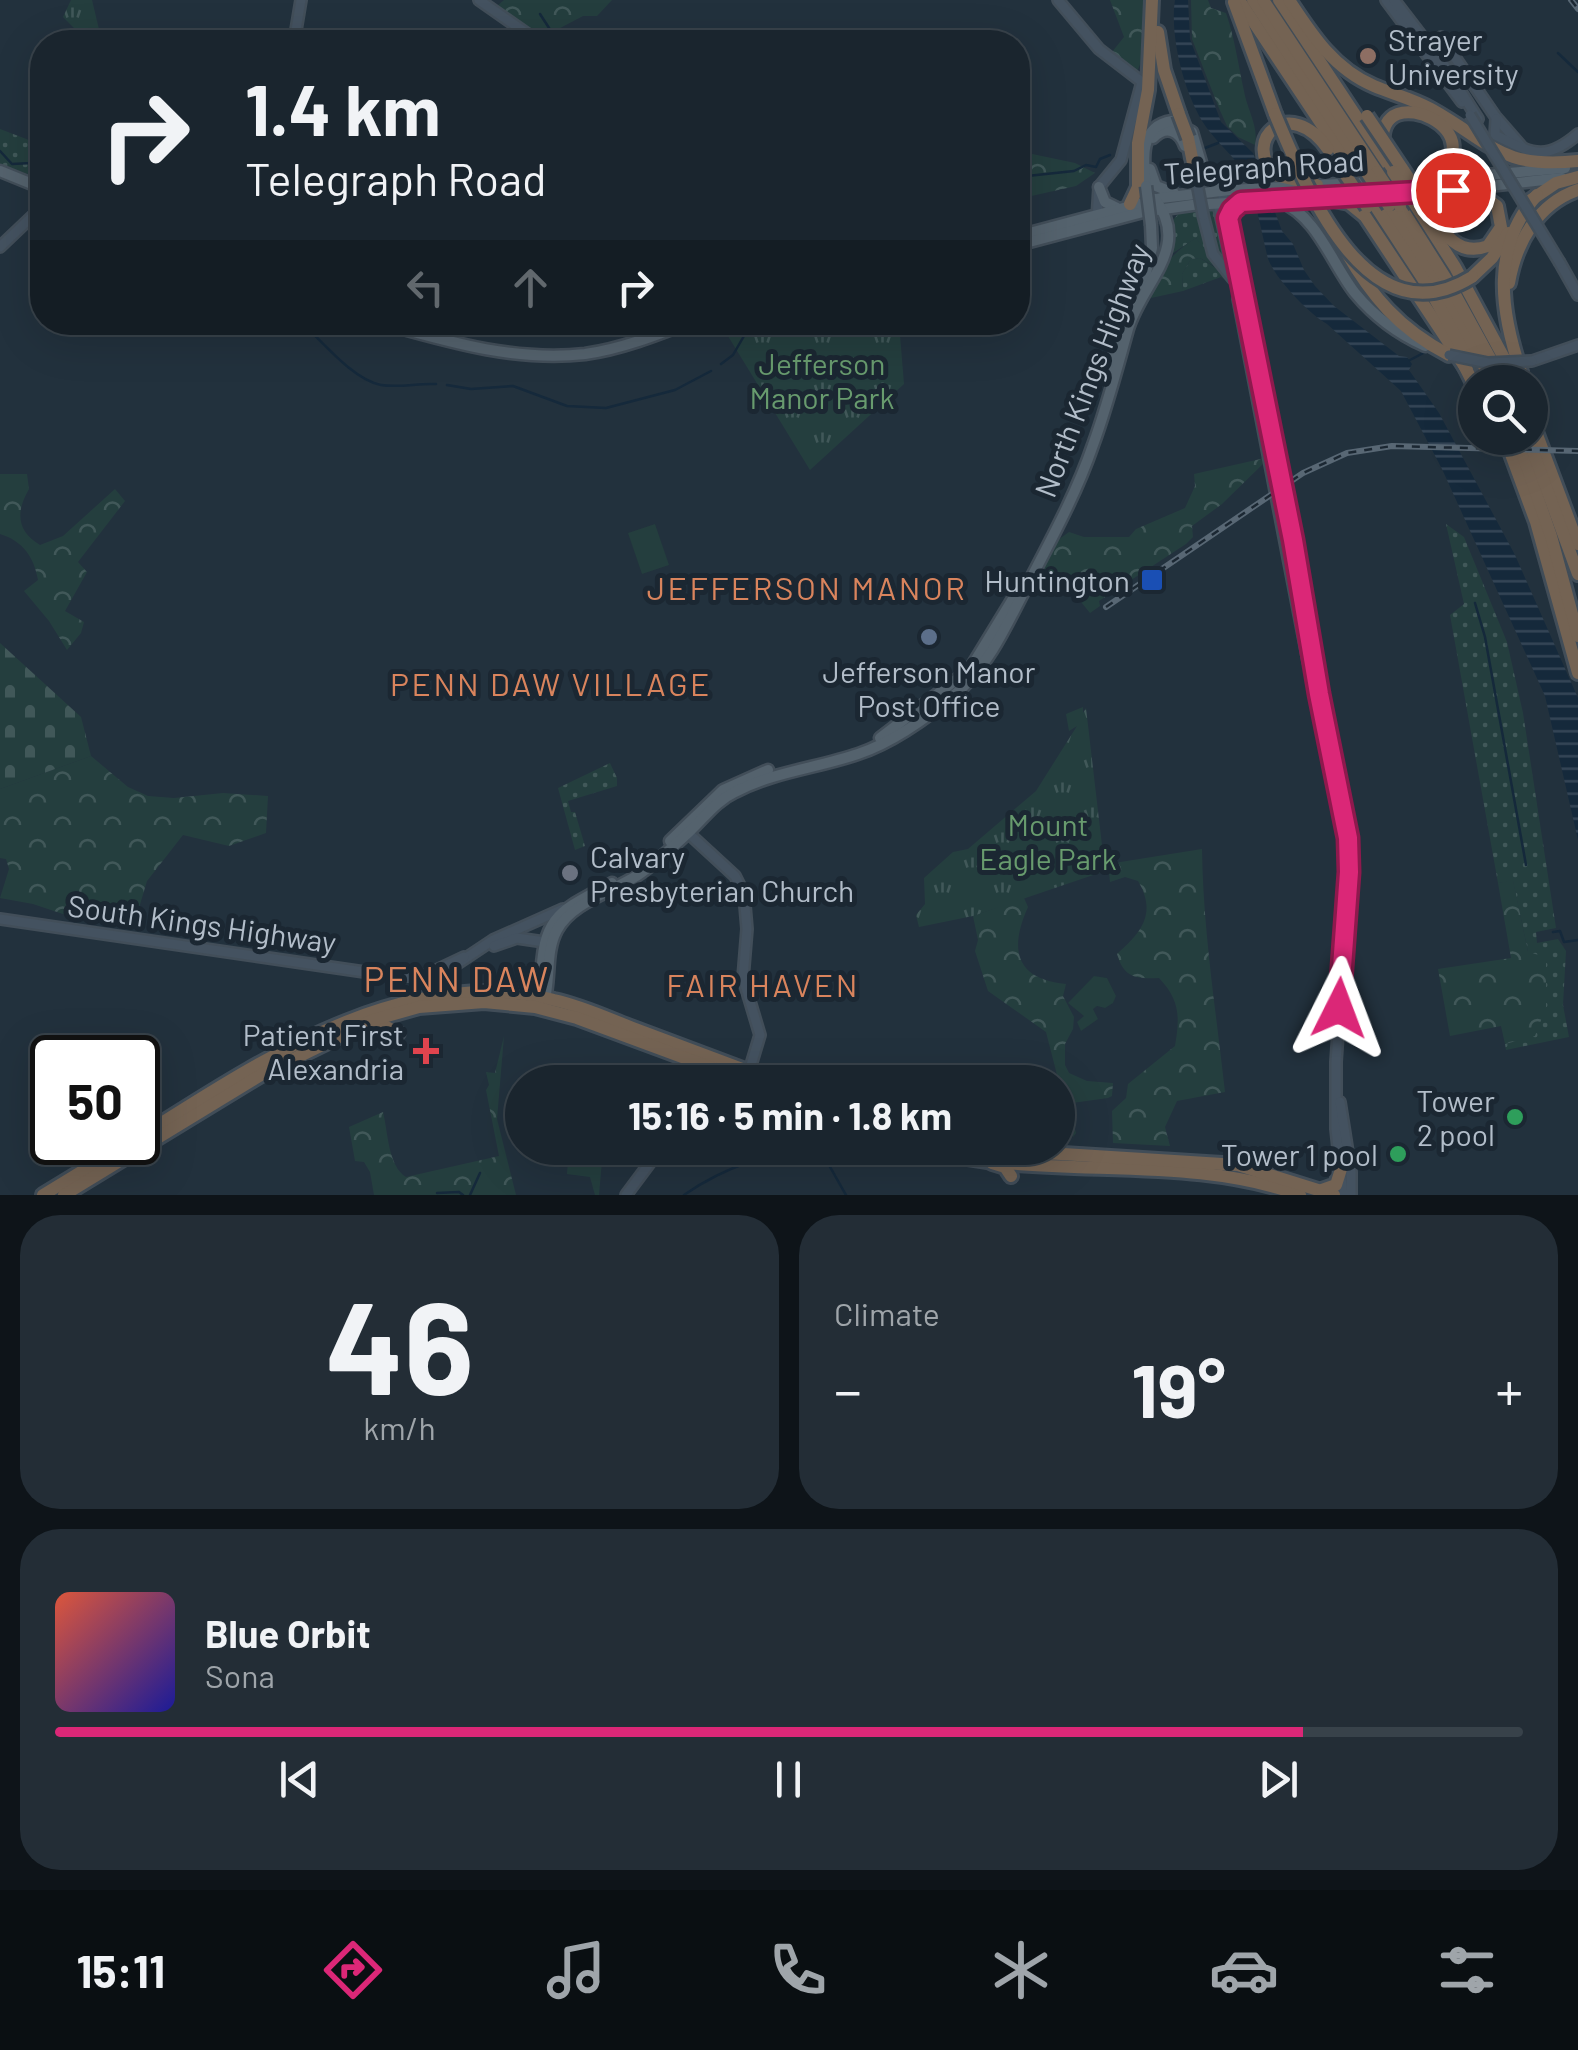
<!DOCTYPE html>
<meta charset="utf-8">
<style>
:root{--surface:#1a252e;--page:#232d36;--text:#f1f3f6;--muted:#9fa5aa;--line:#38424a;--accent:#db2777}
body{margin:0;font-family:Barlow,sans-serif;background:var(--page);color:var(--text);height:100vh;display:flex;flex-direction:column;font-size:38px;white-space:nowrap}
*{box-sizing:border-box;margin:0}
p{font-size:32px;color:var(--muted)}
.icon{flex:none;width:55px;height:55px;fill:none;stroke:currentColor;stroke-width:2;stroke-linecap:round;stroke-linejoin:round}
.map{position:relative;height:1195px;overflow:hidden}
.panel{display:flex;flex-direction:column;gap:20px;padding:20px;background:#0e1419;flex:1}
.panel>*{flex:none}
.banner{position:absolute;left:30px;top:30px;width:1000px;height:305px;border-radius:40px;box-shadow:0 10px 40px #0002,0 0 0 2px var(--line);background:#1a252e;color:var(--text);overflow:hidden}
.controls{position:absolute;left:1458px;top:365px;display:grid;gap:20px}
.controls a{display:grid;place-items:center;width:90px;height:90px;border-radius:50%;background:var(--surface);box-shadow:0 10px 40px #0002,0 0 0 2px var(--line);font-size:50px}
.speed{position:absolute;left:30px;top:1035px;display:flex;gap:20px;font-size:50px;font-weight:700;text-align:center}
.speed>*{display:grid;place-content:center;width:130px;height:130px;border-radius:50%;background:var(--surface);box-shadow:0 10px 40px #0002,0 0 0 2px var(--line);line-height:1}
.speed .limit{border:5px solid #111;border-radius:15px;background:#fff;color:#111}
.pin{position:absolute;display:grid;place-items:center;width:85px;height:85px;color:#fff;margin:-42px;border:5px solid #fff;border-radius:50%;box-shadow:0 2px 10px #0007}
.me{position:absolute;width:110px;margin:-55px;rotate:3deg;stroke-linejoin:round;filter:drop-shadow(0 0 8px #0008)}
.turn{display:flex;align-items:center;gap:35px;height:210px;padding:0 50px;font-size:45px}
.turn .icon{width:130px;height:130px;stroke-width:2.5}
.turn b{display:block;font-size:70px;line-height:85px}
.lanes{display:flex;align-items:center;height:95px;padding:0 50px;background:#0003;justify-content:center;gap:50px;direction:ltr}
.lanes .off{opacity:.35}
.big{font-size:75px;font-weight:700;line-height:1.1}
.panel .card{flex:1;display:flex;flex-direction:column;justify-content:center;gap:15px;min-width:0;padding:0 35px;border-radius:40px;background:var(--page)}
.panel .dial{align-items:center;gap:0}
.dial b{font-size:130px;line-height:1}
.song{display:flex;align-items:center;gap:30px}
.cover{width:120px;height:120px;border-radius:15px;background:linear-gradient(135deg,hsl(10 70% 55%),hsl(240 70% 35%))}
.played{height:10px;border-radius:5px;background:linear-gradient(90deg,var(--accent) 85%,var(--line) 85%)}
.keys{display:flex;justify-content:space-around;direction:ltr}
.heat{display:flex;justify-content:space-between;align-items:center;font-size:55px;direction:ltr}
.panel .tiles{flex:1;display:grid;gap:20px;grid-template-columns:1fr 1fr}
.card:last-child{grid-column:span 2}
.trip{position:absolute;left:505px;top:1065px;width:570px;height:100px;border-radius:50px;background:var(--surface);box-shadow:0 10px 40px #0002,0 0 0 2px var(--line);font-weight:700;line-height:100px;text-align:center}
.menu{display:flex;height:160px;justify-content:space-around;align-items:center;background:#0a0f12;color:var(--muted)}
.menu .icon{width:70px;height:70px}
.menu .active{color:var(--accent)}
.menu b{font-size:45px;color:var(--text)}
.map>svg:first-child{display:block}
</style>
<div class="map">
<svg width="1578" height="1195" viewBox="0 0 1578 1195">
<defs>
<pattern id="grass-dots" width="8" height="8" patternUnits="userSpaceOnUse" patternTransform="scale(2.5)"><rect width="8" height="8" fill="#243e3e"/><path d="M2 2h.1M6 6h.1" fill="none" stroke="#415859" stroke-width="1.8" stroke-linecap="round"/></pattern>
<pattern id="forest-crowns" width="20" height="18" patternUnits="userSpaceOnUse" patternTransform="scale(2.5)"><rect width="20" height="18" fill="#243e3e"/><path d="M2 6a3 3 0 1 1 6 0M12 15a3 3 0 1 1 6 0" fill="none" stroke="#415859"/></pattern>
<pattern id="cemetery-stones" width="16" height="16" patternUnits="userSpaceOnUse" patternTransform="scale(2.5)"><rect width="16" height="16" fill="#243e3e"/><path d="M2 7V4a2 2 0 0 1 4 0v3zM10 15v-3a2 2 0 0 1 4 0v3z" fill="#415859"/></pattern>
<pattern id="park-tufts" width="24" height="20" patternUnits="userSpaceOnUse" patternTransform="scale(2.5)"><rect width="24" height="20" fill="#243e3e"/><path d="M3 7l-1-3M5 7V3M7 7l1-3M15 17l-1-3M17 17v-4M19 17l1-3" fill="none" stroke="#415859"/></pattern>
<pattern id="water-rules" width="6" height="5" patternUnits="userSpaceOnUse" patternTransform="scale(2.5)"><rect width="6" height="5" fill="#15293b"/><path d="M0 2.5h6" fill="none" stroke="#354656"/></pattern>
</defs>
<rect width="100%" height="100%" fill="#22313d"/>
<g fill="url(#grass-dots)">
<path d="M0 129 42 145V179L0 164Z"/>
<path d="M1207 209 1215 210 1231 270 1205 238 1232 280 1228 282 1221 277 1183 291 1182 274 1191 259 1200 258 1219 270 1196 238 1170 255 1173 220 1179 213Z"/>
<path d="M1446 524 1464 537 1507 642 1523 713 1556 928 1536 932 1537 943 1558 939 1566 951 1563 1005 1569 1037 1506 1050 1505 1044 1535 1035 1528 952 1513 881 1498 883 1450 615 1464 604Z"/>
<path d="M610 763 617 778V786L568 801 571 812H575L585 846 575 850 558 788Z"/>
</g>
<g fill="url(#forest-crowns)">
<path d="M504 0H612L597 16H583L543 37 497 6Z"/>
<path d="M1110 0H1143L1144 54 1137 72 1112 52 1124 37Z"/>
<path d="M1191 0H1208L1211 8 1226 13C1235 39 1238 64 1244 91 1247 109 1259 127 1255 145L1238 137 1227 126 1218 106 1192 39Z"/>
<path d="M1018 151 1075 163 1095 173 1076 186 1018 199Z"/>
<path d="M1196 238 1221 270 1200 258 1191 259 1182 274 1183 291 1151 298C1152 273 1176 250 1196 238Z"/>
<path d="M1265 458 1266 461 1222 504 1192 526 1193 537 1186 544 1099 601 1100 606 1090 613 1060 576 1042 568 1051 545 1069 532 1084 537H1129L1136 529 1185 508 1195 486 1194 474Z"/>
<path d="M0 474H27L29 489C16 511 16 531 40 545L63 536 115 489 125 501 78 562 87 572 65 611 84 622 81 633 67 650 49 621 24 591 38 580C34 557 23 541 0 534Z"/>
<path d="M91 756 128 787 148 796 174 798 223 793 268 796 266 833 229 846 183 835 147 881 133 928 72 917 33 904 0 898 9 869 6 859 0 858V789Z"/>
<path d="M1202 849C1203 930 1216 1011 1225 1092L1177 1101 1165 1127 1170 1146 1113 1143 1112 1111 1126 1098 1128 1084 1175 1046C1180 1017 1180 1000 1159 978 1136 979 1124 978 1117 954 1142 932 1157 913 1138 881L1125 877 1110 882 1108 864Z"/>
<path d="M1513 880 1528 952 1546 957V1007L1535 1036 1505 1044 1501 1026 1450 1036 1438 969 1511 958 1498 883Z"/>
<path d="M1024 898 1028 907C1009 949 1015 979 1066 984L1063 996 1074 1017 1073 1029 1065 1044V1065L1069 1073 1087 1081 1113 1083 1112 1096 1108 1098 1072 1103 1069 1109 1076 1133 1073 1137 1046 1032 988 991 975 951 978 940 973 916Z"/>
<path d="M504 1036 497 1119 516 1195H374L370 1172 364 1162 355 1161 349 1127 383 1112C388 1132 388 1166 406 1177L499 1156 486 1090 489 1085 486 1072 495 1073Z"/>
<path d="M569 1148H631L630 1161 602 1160 599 1195H595L590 1177 567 1174Z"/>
</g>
<path fill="url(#cemetery-stones)" d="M0 643 81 717 91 756 0 789Z"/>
<g fill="url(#park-tufts)">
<path d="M71 0H92L102 42H88L63 17Z"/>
<path d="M720 323H899L904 384 810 470Z"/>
<path d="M1083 707V713L1086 708 1105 871 973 916 919 927 916 915 925 904 924 878 953 852 968 849 1036 791 1077 726 1069 731 1066 714Z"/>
</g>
<g fill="#243e3e">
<path d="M655 524 669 565 642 574 628 533Z"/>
<path d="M1094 976 1107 978 1116 996 1113 1003 1105 1008 1097 1006 1093 1009 1098 1019 1081 1031 1077 1022 1084 1016 1068 1003Z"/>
</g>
<path fill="url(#water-rules)" d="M1175 0H1188L1190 39 1221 122 1253 153 1282 231 1293 244 1304 270 1315 286 1334 306 1399 356 1407 357 1412 364 1409 370 1439 413 1515 555 1578 698V840L1545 696 1442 469 1401 391 1327 324C1309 314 1271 275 1267 255 1261 230 1257 204 1247 180 1239 160 1222 148 1210 132 1186 103 1169 37 1175 0Z"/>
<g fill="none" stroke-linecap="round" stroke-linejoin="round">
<g stroke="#15293b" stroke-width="2.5">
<path d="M540 14 551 31"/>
<path d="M552 35 560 42"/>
<path d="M1558 53 1578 72"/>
<path d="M1205 148 1218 143"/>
<path d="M0 151 12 164 32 163 42 167"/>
<path d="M1018 177 1074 171 1086 165 1096 167 1100 159 1110 155"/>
<path d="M301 322C322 341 353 380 381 385 399 388 418 383 436 384"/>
<path d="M1410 360 1429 350"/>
<path d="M721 364 733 355 752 322"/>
<path d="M447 385 471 389 513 386 567 406 606 408 675 390 711 371"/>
<path d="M1475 603 1485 637 1526 865"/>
<path d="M1553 932 1560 931 1564 942 1578 940"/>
<path d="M437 1193 459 1192 463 1195"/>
<path d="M470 1195 480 1173"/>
<path d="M684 1195C718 1171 779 1145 821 1151L846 1195"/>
</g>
<defs>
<g id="secondary">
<path d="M479 0 539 42"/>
<path d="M1058 0 1099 49 1142 82 1121 160 1099 187 1097 219"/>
<path d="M1386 0 1462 102"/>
<path d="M1394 0 1444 65 1478 119"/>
<path d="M294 42 301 0"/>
<path d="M1425 51 1441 37 1495 116 1522 147"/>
<path d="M1496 119 1495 135C1532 153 1544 163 1578 134"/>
<path d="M1223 197 1293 540 1319 695 1348 838 1349 872 1336 1062V1129L1343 1195"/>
<path d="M1218 203 1234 278"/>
<path d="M1203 215 1213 254 1233 279"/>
<path d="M0 247 42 207"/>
<path d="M1560 263 1578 295"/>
<path d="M1238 299 1308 661 1319 694"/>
<path d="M1532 361 1578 345"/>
<path d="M685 830 735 876 744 894 747 929 743 978 760 1035 748 1075"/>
<path d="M0 919 392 976H439L493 940 563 909"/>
<path d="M494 946 517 938 551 943"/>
<path d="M426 975 464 957"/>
<path d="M1340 1102 1351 1172V1195"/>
<path d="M626 1195 661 1148"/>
</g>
<g id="primary">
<path d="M1153 138C1166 125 1179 130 1185 146"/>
<path d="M1150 169 1156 186 1174 193"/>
<path d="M0 171 42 188"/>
<path d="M1428 180 1565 168"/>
<path d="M1146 186C1143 160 1139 126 1172 121L1192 132 1205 176 1220 191"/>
<path d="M1099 187 1105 202 1117 208"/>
<path d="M1415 194 1562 178"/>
<path d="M1281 202C1317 216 1332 264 1355 293 1374 316 1398 334 1425 346"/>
<path d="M1228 218 1240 202"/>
<path d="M1018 236 1161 198 1230 190 1376 182"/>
<path d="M1018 245 1143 212 1192 205 1318 198"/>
<path d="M1143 285 1152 248 1151 225"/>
<path d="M378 322C446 341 514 362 585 354 621 349 657 335 690 322"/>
<path d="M1108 375 1126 315"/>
<path d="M880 738 970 669 1014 597"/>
<path d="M670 841 723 790 768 770"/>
<path d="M541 981C543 915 558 912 612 883"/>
<path d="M544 1003C551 979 545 952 557 930 572 902 612 892 638 875 657 862 673 847 690 831 705 817 716 801 735 792 773 772 817 768 858 754 894 742 931 715 960 690 992 661 1009 619 1029 582 1052 538 1077 492 1093 445 1107 407 1117 368 1128 329 1142 282 1192 248 1155 199"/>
</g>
<g id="highway">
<path d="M1239 0 1354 173"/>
<path d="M1253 0 1367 173"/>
<path d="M1263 0 1377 172"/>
<path d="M1279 0 1393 172"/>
<path d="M1289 0C1312 35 1334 69 1374 86 1393 94 1413 99 1431 109 1492 143 1500 169 1578 161"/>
<path d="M1234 2 1275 114"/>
<path d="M1158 32 1164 70 1179 114"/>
<path d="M1188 138 1196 178"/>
<path d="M1383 146C1375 72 1508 136 1426 180"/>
<path d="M1317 185 1275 175C1241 139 1290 95 1328 149"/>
<path d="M1324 198 1349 203 1365 216 1467 370"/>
<path d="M1531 200 1556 183 1578 177"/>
<path d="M1130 204 1138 187V143L1148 90 1152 0"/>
<path d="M1389 206 1435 278 1493 382"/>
<path d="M1400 206 1448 282 1503 382"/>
<path d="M1416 206 1455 267 1517 382"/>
<path d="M1376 207 1429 288 1465 354"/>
<path d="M1428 207C1442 230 1456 258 1488 246L1501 227 1497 206 1479 193 1453 190"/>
<path d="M1344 248C1371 296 1399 329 1449 355"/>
<path d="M1472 277 1492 258 1508 233"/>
<path d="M1509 283C1516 243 1537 204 1578 190"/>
<path d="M1463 363 1475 387"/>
<path d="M1521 372C1500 310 1491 247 1537 195"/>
<path d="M1530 416 1578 544"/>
<path d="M1505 438 1536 522 1578 673"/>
<path d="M1517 438 1551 536 1578 636"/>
<path d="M1528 438 1578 574"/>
<path d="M373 1020 398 1033"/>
<path d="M138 1138C260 1061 403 963 554 1000 582 1006 607 1018 633 1028 681 1046 729 1064 777 1082"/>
<path d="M922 1148C1045 1183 1178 1151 1300 1195"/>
<path d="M966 1148 1238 1165 1334 1195"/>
<path d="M992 1163 1005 1167 1011 1176"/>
<path d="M1322 1190 1336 1185 1341 1169"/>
<path d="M43 1195 130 1142"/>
<path d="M64 1195 261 1075 373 1020 419 1007 484 1002 535 1007 577 1018 750 1082"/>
</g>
</defs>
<use href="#secondary" stroke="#424e59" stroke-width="14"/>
<use href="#primary" stroke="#424e59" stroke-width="15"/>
<use href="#highway" stroke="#414d58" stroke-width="18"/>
<use href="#secondary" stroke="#445260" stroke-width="9"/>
<use href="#primary" stroke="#54626d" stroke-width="10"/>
<use href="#highway" stroke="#746353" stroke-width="12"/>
<defs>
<g id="rail">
<path d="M1571 0 1578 9"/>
<path d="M1106 607 1303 473 1347 453 1392 446 1578 451"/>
</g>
</defs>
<use href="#rail" stroke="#586774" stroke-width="6"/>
<use href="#rail" stroke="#1b2732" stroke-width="2.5" stroke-dasharray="8" stroke-linecap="butt"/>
<defs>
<g id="secondary-bridge">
<path d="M1470 115 1560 263"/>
<path d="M1196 178 1203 215"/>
<path d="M1449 355 1488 363 1532 361"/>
</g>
<path id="primary-bridge" d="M1146 186 1151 225"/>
<g id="highway-bridge">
<path d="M1179 114 1188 138"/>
<path d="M1275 114C1306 188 1367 342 1472 277"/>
<path d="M1367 116 1428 207"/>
<path d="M1377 172 1400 206"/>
<path d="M1393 172 1416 206"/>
<path d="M1367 173 1389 206"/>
<path d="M1345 174 1367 207"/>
</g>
</defs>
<use href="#secondary-bridge" stroke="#424e59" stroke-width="14" stroke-linecap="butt"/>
<use href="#primary-bridge" stroke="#424e59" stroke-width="15" stroke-linecap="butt"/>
<use href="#highway-bridge" stroke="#414d58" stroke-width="18" stroke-linecap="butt"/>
<use href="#secondary-bridge" stroke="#445260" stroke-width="9"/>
<use href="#primary-bridge" stroke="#54626d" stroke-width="10"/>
<use href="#highway-bridge" stroke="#746353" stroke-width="12"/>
</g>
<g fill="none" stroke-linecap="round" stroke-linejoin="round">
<defs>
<path id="route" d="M1339 1008 1349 872 1348 838 1319 694 1293 540 1228 218 1232 210 1241 202 1453 190"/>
</defs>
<use href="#route" stroke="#8e194d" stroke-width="25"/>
<use href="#route" stroke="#db2777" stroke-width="18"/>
</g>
<circle fill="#8d6e63" stroke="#1b2732" stroke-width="4" cx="1368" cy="56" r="10"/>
<rect fill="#1a4fb4" stroke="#1b2732" stroke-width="4" x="1140" y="568" width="24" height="24" rx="5"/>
<circle fill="#5c6f8a" stroke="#1b2732" stroke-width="4" cx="929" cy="637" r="10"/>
<circle fill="#6b7280" stroke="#1b2732" stroke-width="4" cx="570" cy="873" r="10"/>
<path fill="#e0444e" stroke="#1b2732" stroke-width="4" d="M421 1036h10v10h10v10h-10v10h-10v-10h-10v-10h10z"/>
<g fill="#2e9e5b" stroke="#1b2732" stroke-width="4">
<circle cx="1515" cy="1117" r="10"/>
<circle cx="1398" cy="1154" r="10"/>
</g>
<g text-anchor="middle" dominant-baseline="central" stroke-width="10" stroke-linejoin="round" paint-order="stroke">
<g font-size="30" fill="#b2bdc9" stroke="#1b2732" text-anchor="end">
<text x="1388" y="39" text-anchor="start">Strayer<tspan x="1388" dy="34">University</tspan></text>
<text x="1130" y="580">Huntington</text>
<text x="929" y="671" text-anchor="middle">Jefferson Manor<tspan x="929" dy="34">Post Office</tspan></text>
<text x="590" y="856" text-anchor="start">Calvary<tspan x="590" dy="34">Presbyterian Church</tspan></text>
<text x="404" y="1034">Patient First<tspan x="404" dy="34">Alexandria</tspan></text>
<text x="1495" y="1100">Tower<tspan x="1495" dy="34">2 pool</tspan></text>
<text x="1378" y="1154">Tower 1 pool</text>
</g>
<g font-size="30" fill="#b2bdc9" stroke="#1b2732">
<text transform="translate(1264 166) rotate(-4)">Telegraph Road</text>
<text transform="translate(1091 370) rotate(-69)">North Kings Highway</text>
<text transform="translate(202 923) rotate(8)">South Kings Highway</text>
</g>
<g font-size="30" fill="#689b6e" stroke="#1b2732">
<text x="822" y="363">Jefferson<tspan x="822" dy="34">Manor Park</tspan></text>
<text x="1048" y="824">Mount<tspan x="1048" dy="34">Eagle Park</tspan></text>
</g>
<g font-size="32" letter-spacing="2.5" fill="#d9845d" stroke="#1b2732">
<text x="807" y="587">JEFFERSON MANOR</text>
<text x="551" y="683">PENN DAW VILLAGE</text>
<text x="763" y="984">FAIR HAVEN</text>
</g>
<g font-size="35" letter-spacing="2.5" fill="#d9845d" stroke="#1b2732">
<text x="457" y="978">PENN DAW</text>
</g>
</g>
</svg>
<div class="controls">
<a><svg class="icon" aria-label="search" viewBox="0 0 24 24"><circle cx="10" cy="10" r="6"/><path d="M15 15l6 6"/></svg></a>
</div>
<div class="speed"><div class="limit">50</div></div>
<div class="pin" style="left:1453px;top:190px;background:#d93025"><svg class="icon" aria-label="arrive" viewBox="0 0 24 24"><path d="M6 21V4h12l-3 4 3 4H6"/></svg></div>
<svg class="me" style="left:1339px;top:1008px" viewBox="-20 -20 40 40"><path d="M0-17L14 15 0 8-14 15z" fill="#db2777" stroke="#fff" stroke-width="4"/></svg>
<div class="trip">15:16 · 5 min · 1.8 km</div>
<div class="banner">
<div class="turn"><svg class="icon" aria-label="right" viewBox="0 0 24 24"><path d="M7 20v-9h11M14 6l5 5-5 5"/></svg><div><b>1.4 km</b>Telegraph Road</div></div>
<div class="lanes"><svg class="icon off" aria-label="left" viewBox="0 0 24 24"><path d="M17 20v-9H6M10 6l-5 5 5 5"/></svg><svg class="icon off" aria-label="ahead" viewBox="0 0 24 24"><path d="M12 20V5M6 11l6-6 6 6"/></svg><svg class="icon" aria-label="right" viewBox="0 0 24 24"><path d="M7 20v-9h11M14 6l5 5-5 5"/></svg></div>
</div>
</div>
<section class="panel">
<div class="tiles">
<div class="card dial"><b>46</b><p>km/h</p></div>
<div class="card"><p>Climate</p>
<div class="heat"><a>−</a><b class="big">19°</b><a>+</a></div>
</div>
<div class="card">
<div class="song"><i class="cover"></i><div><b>Blue Orbit</b><p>Sona</p></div></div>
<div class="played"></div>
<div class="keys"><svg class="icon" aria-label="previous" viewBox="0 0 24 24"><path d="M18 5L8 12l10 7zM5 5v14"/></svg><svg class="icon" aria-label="pause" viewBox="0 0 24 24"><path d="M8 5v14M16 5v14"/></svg><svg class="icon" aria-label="next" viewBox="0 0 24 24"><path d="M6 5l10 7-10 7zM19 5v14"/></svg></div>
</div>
</div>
</section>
<nav class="menu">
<b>15:11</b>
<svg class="icon active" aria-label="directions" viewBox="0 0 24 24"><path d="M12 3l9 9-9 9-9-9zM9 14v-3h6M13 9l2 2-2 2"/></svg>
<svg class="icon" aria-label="music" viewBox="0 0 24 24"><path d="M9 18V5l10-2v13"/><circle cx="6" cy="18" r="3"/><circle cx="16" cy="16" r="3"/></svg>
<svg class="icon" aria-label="phone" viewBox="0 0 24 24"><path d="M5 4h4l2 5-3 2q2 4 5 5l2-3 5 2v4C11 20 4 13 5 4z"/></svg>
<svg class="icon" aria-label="climate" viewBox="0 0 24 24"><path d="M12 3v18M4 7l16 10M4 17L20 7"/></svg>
<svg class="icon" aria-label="car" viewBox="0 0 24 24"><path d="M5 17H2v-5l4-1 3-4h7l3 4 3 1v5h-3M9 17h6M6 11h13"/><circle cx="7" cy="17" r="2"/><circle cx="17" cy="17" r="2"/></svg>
<svg class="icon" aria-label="filters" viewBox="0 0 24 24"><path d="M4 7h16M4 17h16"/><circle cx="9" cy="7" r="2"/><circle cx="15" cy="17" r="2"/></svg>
</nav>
